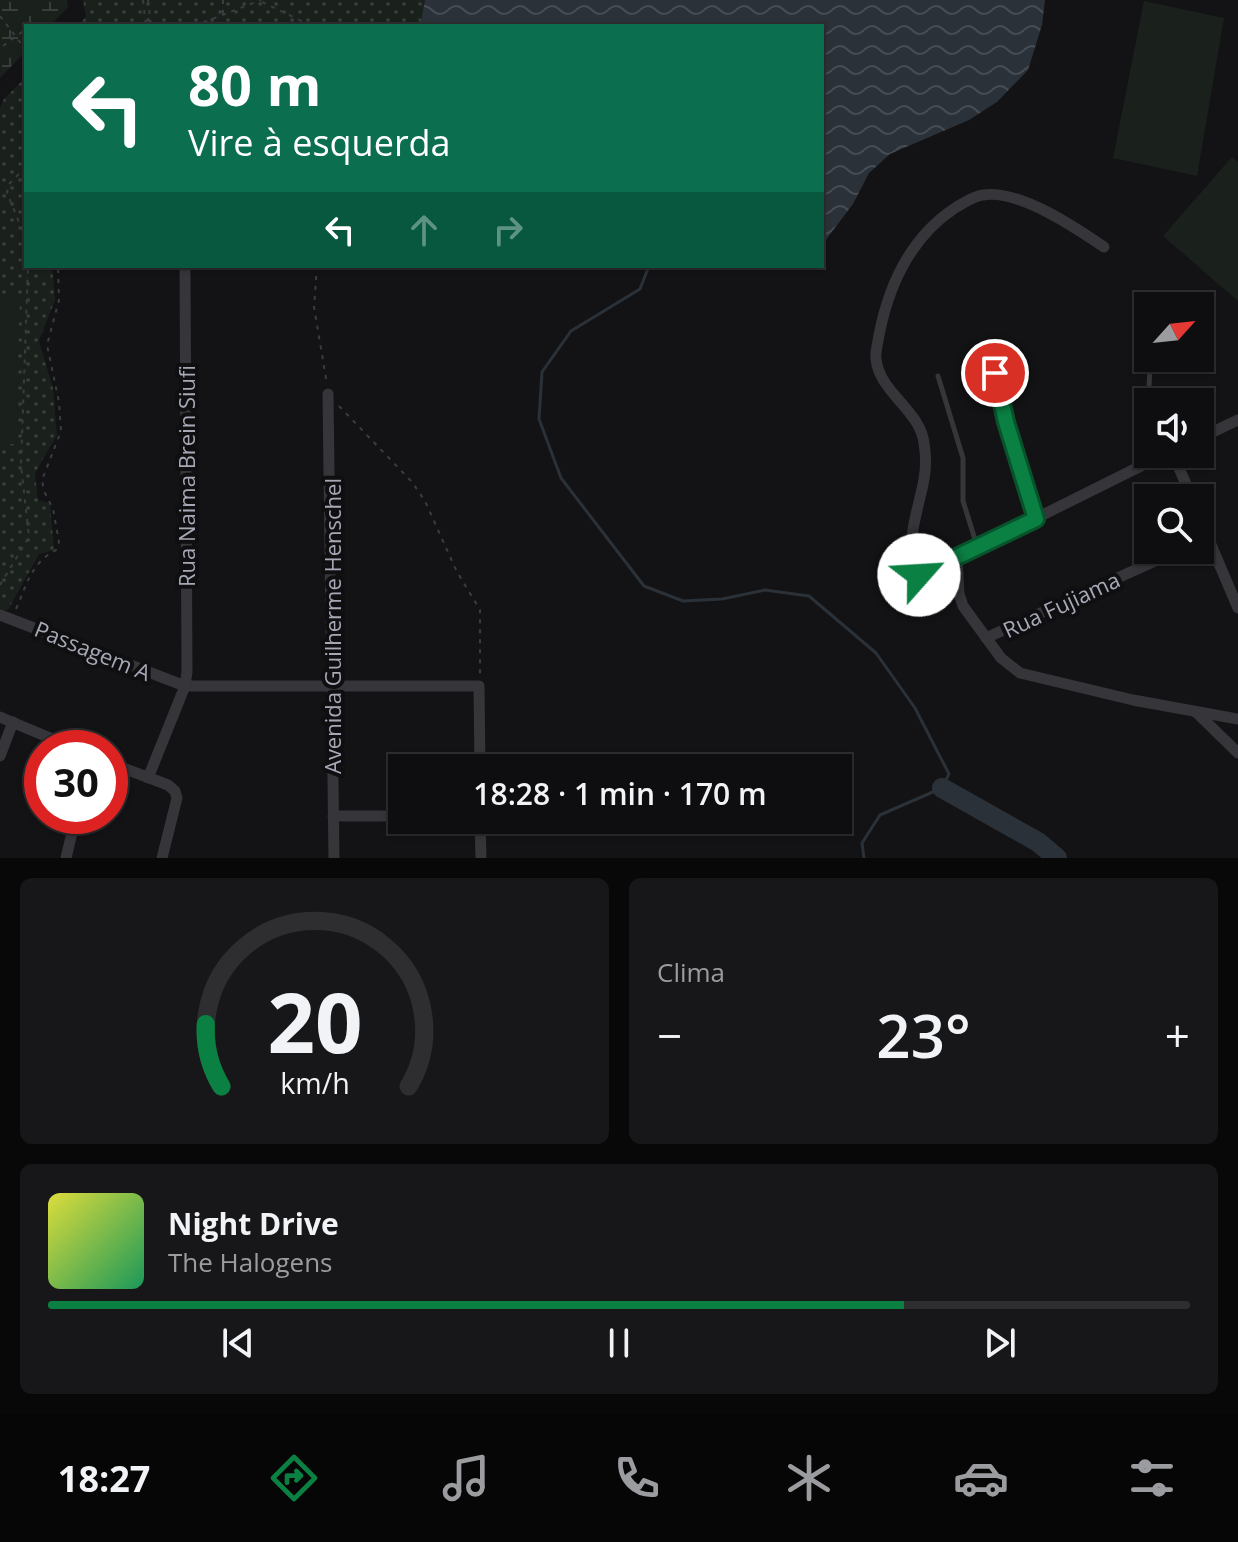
<!DOCTYPE html>
<html lang="pt">
<meta charset="utf-8">
<style>
:root{--surface:#0e0e10;--page:#171719;--text:#f1f3f6;--muted:#9b9c9f;--line:#2e2e30;--accent:#0b8043}
body{margin:0;font-family:"Open Sans",sans-serif;background:var(--page);color:var(--text);height:100vh;display:flex;flex-direction:column;font-size:30px;white-space:nowrap}
*{box-sizing:border-box;margin:0}
p{font-size:26px;color:var(--muted)}
.icon{flex:none;width:44px;height:44px;fill:none;stroke:currentColor;stroke-width:2;stroke-linecap:round;stroke-linejoin:round}
.map{position:relative;height:858px;overflow:hidden}
.side{display:flex;flex-direction:column;gap:20px;padding:20px;background:#080809;flex:1}
.side>*{flex:none}
.banner{position:absolute;left:24px;top:24px;width:800px;height:244px;border-radius:0px;box-shadow:0 2px 6px #0004,0 0 0 2px var(--line);background:#0b6e4f;color:#fff;overflow:hidden}
.needle{width:52px;rotate:63deg}
.fabs{position:absolute;left:1134px;top:292px;display:grid;gap:16px}
.fabs a{display:grid;place-items:center;width:80px;height:80px;border-radius:0px;background:var(--surface);box-shadow:0 2px 6px #0004,0 0 0 2px var(--line);font-size:40px}
.speed{position:absolute;left:24px;top:730px;display:flex;gap:16px;font-size:40px;font-weight:700;text-align:center}
.speed>*{display:grid;place-content:center;width:104px;height:104px;border-radius:50%;background:var(--surface);box-shadow:0 2px 6px #0004,0 0 0 2px var(--line);line-height:1}
.speed .limit{border:12px solid #d22;background:#fff;color:#111}
.pin{position:absolute;display:grid;place-items:center;width:68px;height:68px;color:#fff;margin:-34px;border:4px solid #fff;border-radius:50%;box-shadow:0 2px 8px #0007}
.me{position:absolute;width:88px;margin:-44px;rotate:64deg;stroke-linejoin:round;filter:drop-shadow(0 0 6px #0008)}
.turn{display:flex;align-items:center;gap:28px;height:168px;padding:0 32px;font-size:36px}
.turn .icon{width:104px;height:104px;stroke-width:2.5}
.turn b{display:block;font-size:56px;line-height:68px}
.lanes{display:flex;align-items:center;height:76px;padding:0 32px;background:#0003;justify-content:center;gap:40px;direction:ltr}
.lanes .off{opacity:.35}
.big{font-size:60px;font-weight:600;line-height:1.1}
.side .tile{flex:1;display:flex;flex-direction:column;justify-content:center;gap:12px;min-width:0;padding:0 28px;border-radius:12px;background:var(--page)}
.side .dial{align-items:center;gap:0}
.dial svg{height:208px;overflow:visible;fill:none;stroke:var(--line);stroke-width:7;stroke-linecap:round;text-anchor:middle}
.dial text{fill:var(--text);stroke:none}
.song{display:flex;align-items:center;gap:24px}
.cover{width:96px;height:96px;border-radius:12px;background:linear-gradient(135deg,hsl(60 70% 55%),hsl(150 70% 35%))}
.played{height:8px;border-radius:4px;background:linear-gradient(90deg,var(--accent) 75%,var(--line) 75%)}
.keys{display:flex;justify-content:space-around;direction:ltr}
.heat{display:flex;justify-content:space-between;align-items:center;font-size:44px;direction:ltr}
.side .tiles{flex:1;display:grid;gap:20px;grid-template-columns:1fr 1fr}
.tile:last-child{grid-column:span 2}
.trip{position:absolute;left:388px;top:754px;width:464px;height:80px;border-radius:0px;background:var(--surface);box-shadow:0 2px 6px #0004,0 0 0 2px var(--line);font-weight:600;line-height:80px;text-align:center}
.menu{display:flex;height:128px;justify-content:space-around;align-items:center;background:#060606;color:var(--muted)}
.menu .icon{width:56px;height:56px}
.menu .selected{color:var(--accent)}
.menu b{font-size:36px;color:var(--text)}
.map>svg:first-child{display:block}
</style>
<div class="map">
<svg width="1238" height="858" viewBox="0 0 1238 858">
<defs>
<pattern id="grass-dots" width="8" height="8" patternUnits="userSpaceOnUse" patternTransform="scale(2)"><rect width="8" height="8" fill="#1a201b"/><path d="M2 2h.1M6 6h.1" fill="none" stroke="#383e3a" stroke-width="1.8" stroke-linecap="round"/></pattern>
<pattern id="wetland-marsh" width="20" height="14" patternUnits="userSpaceOnUse" patternTransform="scale(2)"><rect width="20" height="14" fill="#1a201b"/><path d="M1 5h8M5 5V1M11 12h8M15 12V8" fill="none" stroke="#383e3a"/></pattern>
<pattern id="water-waves" width="16" height="10" patternUnits="userSpaceOnUse" patternTransform="scale(2)"><rect width="16" height="10" fill="#2a3138"/><path d="M0 5q4-4 8 0t8 0" fill="none" stroke="#464c53"/></pattern>
</defs>
<rect width="100%" height="100%" fill="#131315"/>
<g fill="url(#grass-dots)">
<path d="M83 0H425L420 26H77L86 17Z"/>
<path d="M26 77V266H52L55 300 39 341 53 388 57 435 35 473 38 500 50 503 54 550 39 554 8 610H0V108L4 99Z"/>
</g>
<path fill="url(#wetland-marsh)" d="M0 0H67L68 7 50 26H26V51L0 78Z"/>
<g fill="#1a201b">
<path d="M1144 1 1224 18 1197 176 1113 158Z"/>
<path d="M1232 157 1238 162V301L1163 236Z"/>
<path d="M0 296H20L15 444H0Z"/>
</g>
<path fill="url(#water-waves)" d="M425 0H1045L1042 25 1028 70 997 102 969 120 890 154 869 173 853 204 822 245V26H420Z"/>
<g fill="none" stroke-linecap="round" stroke-linejoin="round">
<path stroke="#2a3138" stroke-width="3" d="M649 266 640 289 571 331 542 372 539 419 561 478 644 586 683 601 722 599 765 590 809 596 876 653 915 708 949 774 942 788 880 815 862 843 864 858"/>
<path stroke="#2a3138" stroke-width="20" d="M942 788 1038 842 1057 858"/>
<g stroke="#3b3c41" stroke-width="2" stroke-dasharray="4 6" stroke-linecap="butt">
<path d="M143 0 146 26"/>
<path d="M148 0 151 26"/>
<path d="M223 0V14"/>
<path d="M262 2 312 26"/>
<path d="M0 16 26 50"/>
<path d="M194 26 261 0"/>
<path d="M3 46 26 29"/>
<path d="M26 167 9 184 7 193 26 239"/>
<path d="M317 266 314 307 327 384"/>
<path d="M339 406 412 482 425 501 456 570 480 610V677"/>
<path d="M0 585 29 537 21 465 28 266"/>
<path d="M16 609C27 584 31 563 56 550L59 542 53 509 44 491 42 480 61 431 59 402 47 345 59 300 58 266"/>
</g>
<g stroke="#35353a" stroke-width="5">
<path d="M1150 365 1149 388 1155 402"/>
<path d="M995 373 1006 422 1036 518"/>
<path d="M938 376 963 458V501L977 546"/>
</g>
<g stroke="#35353a" stroke-width="11">
<path d="M1104 247C1076 228 1019 189 983 195 973 196 964 203 955 208 911 237 889 284 879 335 878 343 875 351 876 359 879 392 920 410 924 443 926 455 926 468 924 479 920 505 901 552 918 574H924L1165 454"/>
<path d="M328 394 334 858"/>
<path d="M1200 438 1238 420"/>
<path d="M1173 454 1192 498"/>
<path d="M1200 519 1238 608"/>
<path d="M957 556 959 594 963 606 1001 658 1020 673 1133 700 1238 719"/>
<path d="M0 615 185 686H479L480 768"/>
<path d="M986 638 1179 550"/>
<path d="M1196 712 1238 753"/>
<path d="M0 717 74 748"/>
<path d="M0 756 13 722"/>
<path d="M110 763 168 785 175 791 177 798 162 858"/>
<path d="M148 778 185 686 187 672 185 266"/>
<path d="M333 816H402"/>
<path d="M480 820 481 858"/>
<path d="M66 858 76 816"/>
</g>
</g>
<g fill="none" stroke-linecap="round" stroke-linejoin="round">
<defs>
<path id="route" d="M919 575 1036 519 1006 422 995 373"/>
</defs>
<use href="#route" stroke="#07532c" stroke-width="20"/>
<use href="#route" stroke="#0b8043" stroke-width="14"/>
</g>
<g text-anchor="middle" dominant-baseline="central" stroke-width="8" stroke-linejoin="round" paint-order="stroke">
<g font-size="22" fill="#a6a9b5" stroke="#0f0e10">
<text transform="translate(186 476) rotate(-90)">Rua Naima Brein Siufi</text>
<text transform="translate(1061 604) rotate(-25)">Rua Fujiama</text>
<text transform="translate(332 626) rotate(-90)">Avenida Guilherme Henschel</text>
<text transform="translate(93 650) rotate(22)">Passagem A</text>
</g>
</g>
</svg>
<div class="fabs">
<a><svg class="needle" viewBox="-14 -14 28 28"><path d="M0-13l5 13h-10z" fill="#e53935"/><path d="M0 13l5-13h-10z" fill="#9b9c9f"/></svg></a>
<a><svg class="icon" aria-label="sound" viewBox="0 0 24 24"><path d="M4 9h4l5-4v14l-5-4H4zM17 9q2 3 0 6"/></svg></a>
<a><svg class="icon" aria-label="search" viewBox="0 0 24 24"><circle cx="10" cy="10" r="6"/><path d="M15 15l6 6"/></svg></a>
</div>
<div class="speed"><div class="limit">30</div></div>
<div class="pin" style="left:995px;top:373px;background:#d93025"><svg class="icon" aria-label="arrive" viewBox="0 0 24 24"><path d="M6 21V4h12l-3 4 3 4H6"/></svg></div>
<svg class="me" style="left:919px;top:575px" viewBox="-20 -20 40 40"><circle r="19" fill="#fff"/><path d="M0-13L10 11 0 6-10 11z" fill="#0b8043"/></svg>
<div class="trip">18:28 · 1 min · 170 m</div>
<div class="banner">
<div class="turn"><svg class="icon" aria-label="left" viewBox="0 0 24 24"><path d="M17 20v-9H6M10 6l-5 5 5 5"/></svg><div><b>80 m</b>Vire à esquerda</div></div>
<div class="lanes"><svg class="icon" aria-label="left" viewBox="0 0 24 24"><path d="M17 20v-9H6M10 6l-5 5 5 5"/></svg><svg class="icon off" aria-label="ahead" viewBox="0 0 24 24"><path d="M12 20V5M6 11l6-6 6 6"/></svg><svg class="icon off" aria-label="right" viewBox="0 0 24 24"><path d="M7 20v-9h11M14 6l5 5-5 5"/></svg></div>
</div>
</div>
<section class="side">
<div class="tiles">
<div class="tile dial"><svg viewBox="0 0 100 80">
<path d="M14 69A42 42 0 1 1 86 69"/>
<path d="M14 69A42 42 0 0 1 8 45" stroke="#0b8043"/>
<text x="50" y="56" font-size="32" font-weight="700">20</text>
<text x="50" y="72" font-size="11">km/h</text>
</svg></div>
<div class="tile"><p>Clima</p>
<div class="heat"><a>−</a><b class="big">23°</b><a>+</a></div>
</div>
<div class="tile">
<div class="song"><i class="cover"></i><div><b>Night Drive</b><p>The Halogens</p></div></div>
<div class="played"></div>
<div class="keys"><svg class="icon" aria-label="previous" viewBox="0 0 24 24"><path d="M18 5L8 12l10 7zM5 5v14"/></svg><svg class="icon" aria-label="pause" viewBox="0 0 24 24"><path d="M8 5v14M16 5v14"/></svg><svg class="icon" aria-label="next" viewBox="0 0 24 24"><path d="M6 5l10 7-10 7zM19 5v14"/></svg></div>
</div>
</div>
</section>
<nav class="menu">
<b>18:27</b>
<svg class="icon selected" aria-label="directions" viewBox="0 0 24 24"><path d="M12 3l9 9-9 9-9-9zM9 14v-3h6M13 9l2 2-2 2"/></svg>
<svg class="icon" aria-label="music" viewBox="0 0 24 24"><path d="M9 18V5l10-2v13"/><circle cx="6" cy="18" r="3"/><circle cx="16" cy="16" r="3"/></svg>
<svg class="icon" aria-label="phone" viewBox="0 0 24 24"><path d="M5 4h4l2 5-3 2q2 4 5 5l2-3 5 2v4C11 20 4 13 5 4z"/></svg>
<svg class="icon" aria-label="climate" viewBox="0 0 24 24"><path d="M12 3v18M4 7l16 10M4 17L20 7"/></svg>
<svg class="icon" aria-label="car" viewBox="0 0 24 24"><path d="M5 17H2v-5l4-1 3-4h7l3 4 3 1v5h-3M9 17h6M6 11h13"/><circle cx="7" cy="17" r="2"/><circle cx="17" cy="17" r="2"/></svg>
<svg class="icon" aria-label="filters" viewBox="0 0 24 24"><path d="M4 7h16M4 17h16"/><circle cx="9" cy="7" r="2"/><circle cx="15" cy="17" r="2"/></svg>
</nav>
